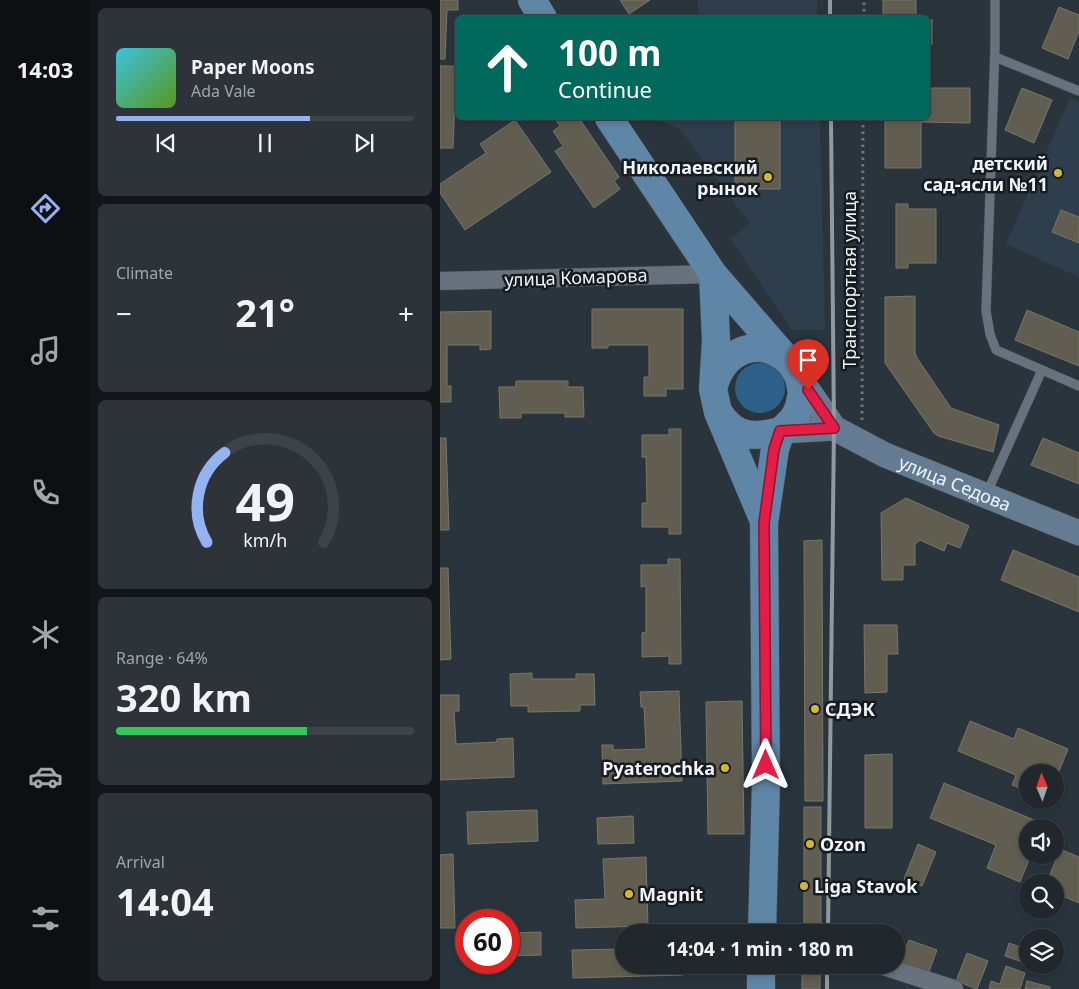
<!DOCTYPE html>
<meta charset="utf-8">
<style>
:root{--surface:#20272d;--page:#2d3339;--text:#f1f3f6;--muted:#a2a5aa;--line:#3d4449;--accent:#95b2f1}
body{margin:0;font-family:"Noto Sans",sans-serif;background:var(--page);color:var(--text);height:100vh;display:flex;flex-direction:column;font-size:19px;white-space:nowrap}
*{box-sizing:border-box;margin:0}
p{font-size:16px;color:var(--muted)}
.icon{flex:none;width:28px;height:28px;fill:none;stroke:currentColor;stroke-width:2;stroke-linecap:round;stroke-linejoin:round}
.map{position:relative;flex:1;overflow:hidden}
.drawer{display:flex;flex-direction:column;gap:8px;padding:8px;background:#121519;width:350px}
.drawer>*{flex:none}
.hud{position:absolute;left:15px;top:15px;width:475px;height:105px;border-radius:8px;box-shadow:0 2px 8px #0003,0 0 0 1px var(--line);background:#00695c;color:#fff;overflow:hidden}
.needle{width:32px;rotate:358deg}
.fabs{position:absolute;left:579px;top:764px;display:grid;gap:10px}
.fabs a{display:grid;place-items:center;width:45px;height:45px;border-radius:50%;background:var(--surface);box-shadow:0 2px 8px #0003,0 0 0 1px var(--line);font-size:25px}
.speed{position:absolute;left:15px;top:909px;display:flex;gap:10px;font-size:25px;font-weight:700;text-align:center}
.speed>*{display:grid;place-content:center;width:65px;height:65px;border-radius:50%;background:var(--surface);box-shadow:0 2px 8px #0003,0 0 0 1px var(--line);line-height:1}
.speed .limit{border:8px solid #d22;background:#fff;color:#111}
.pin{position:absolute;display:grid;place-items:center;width:42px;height:42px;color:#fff;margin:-51px -21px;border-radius:50% 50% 50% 0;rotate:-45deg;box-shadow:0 0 5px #0007}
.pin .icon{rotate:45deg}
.me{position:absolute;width:55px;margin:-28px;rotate:0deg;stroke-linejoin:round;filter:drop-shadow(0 0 4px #0008)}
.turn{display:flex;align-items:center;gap:18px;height:105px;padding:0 20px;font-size:22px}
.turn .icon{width:65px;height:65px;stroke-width:2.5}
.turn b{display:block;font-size:35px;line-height:42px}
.big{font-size:38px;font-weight:700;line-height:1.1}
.drawer .tile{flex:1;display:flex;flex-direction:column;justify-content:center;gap:8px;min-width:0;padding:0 18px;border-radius:8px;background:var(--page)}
.drawer .dial{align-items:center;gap:0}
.dial svg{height:130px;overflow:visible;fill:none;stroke:var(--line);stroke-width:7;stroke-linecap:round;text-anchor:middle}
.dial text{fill:var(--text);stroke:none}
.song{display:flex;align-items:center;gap:15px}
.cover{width:60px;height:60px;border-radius:8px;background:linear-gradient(135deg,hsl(190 70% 55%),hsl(90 70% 35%))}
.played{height:5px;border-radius:2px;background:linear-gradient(90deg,var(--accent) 65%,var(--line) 65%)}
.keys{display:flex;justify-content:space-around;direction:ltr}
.heat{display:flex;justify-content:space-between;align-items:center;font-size:28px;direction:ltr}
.charge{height:8px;border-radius:4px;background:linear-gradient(90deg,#34c759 64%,var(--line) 0)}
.trip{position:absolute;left:175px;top:924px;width:290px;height:50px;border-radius:25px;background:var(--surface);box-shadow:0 2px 8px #0003,0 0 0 1px var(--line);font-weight:700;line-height:50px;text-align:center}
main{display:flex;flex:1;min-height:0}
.dock{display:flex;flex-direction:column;width:90px;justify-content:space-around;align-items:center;background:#0d1012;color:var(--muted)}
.dock .icon{width:35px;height:35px}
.dock .active{color:var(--accent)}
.dock b{font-size:22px;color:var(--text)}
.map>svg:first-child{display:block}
</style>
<main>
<nav class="dock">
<b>14:03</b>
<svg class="icon active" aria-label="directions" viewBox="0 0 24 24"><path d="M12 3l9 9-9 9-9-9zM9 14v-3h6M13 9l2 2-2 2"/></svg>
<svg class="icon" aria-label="music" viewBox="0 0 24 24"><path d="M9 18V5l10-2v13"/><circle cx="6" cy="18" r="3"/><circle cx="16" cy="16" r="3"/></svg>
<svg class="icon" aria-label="phone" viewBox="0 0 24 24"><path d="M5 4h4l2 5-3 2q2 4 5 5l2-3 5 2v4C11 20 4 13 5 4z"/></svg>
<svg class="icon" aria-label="climate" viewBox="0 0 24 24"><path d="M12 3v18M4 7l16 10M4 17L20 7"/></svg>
<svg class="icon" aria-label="car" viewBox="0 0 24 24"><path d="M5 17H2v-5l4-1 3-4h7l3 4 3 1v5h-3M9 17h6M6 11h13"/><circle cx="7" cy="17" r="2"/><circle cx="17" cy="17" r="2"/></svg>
<svg class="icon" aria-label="filters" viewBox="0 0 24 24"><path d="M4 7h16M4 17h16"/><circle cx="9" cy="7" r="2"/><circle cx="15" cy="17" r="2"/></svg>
</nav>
<section class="drawer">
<div class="tile">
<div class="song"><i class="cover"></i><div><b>Paper Moons</b><p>Ada Vale</p></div></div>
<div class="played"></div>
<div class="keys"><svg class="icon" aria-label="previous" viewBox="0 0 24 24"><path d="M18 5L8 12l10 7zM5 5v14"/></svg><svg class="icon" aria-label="pause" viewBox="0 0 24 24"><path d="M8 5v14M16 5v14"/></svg><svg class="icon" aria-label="next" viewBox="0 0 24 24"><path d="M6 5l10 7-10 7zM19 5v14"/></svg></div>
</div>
<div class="tile"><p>Climate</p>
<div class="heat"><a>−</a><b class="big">21°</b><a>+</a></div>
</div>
<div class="tile dial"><svg viewBox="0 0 100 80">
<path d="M14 69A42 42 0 1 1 86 69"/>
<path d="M14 69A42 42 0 0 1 25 14" stroke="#95b2f1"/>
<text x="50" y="56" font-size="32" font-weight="700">49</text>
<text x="50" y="72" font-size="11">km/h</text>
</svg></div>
<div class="tile"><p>Range · 64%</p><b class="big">320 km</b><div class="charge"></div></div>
<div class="tile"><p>Arrival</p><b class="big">14:04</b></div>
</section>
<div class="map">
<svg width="639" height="989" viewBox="0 0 639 989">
<rect width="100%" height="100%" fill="#2a343c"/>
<g fill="#2f3e4c">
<path d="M257 0H377V17H259Z"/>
<path d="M630 98 639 102V277L566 244Z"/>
<path d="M219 118H380L385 330H352L290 239 310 224 240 129 221 121Z"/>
</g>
<circle fill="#2c6089" cx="320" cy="388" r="25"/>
<g fill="#615e51" stroke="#797668">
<path d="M0 0H18V10H7L5 59H0Z"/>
<path d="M180 0H210L189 14Z"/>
<rect x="443" y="0" width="33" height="18"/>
<path d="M619 7 639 15V31L628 59 602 48Z"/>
<rect x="488" y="20" width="4" height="24"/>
<path d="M0 66H18V99H15L13 148H0Z"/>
<path d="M488 88H530V123L481 122V168H445V118H488Z"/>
<path d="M582 88 612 100 594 143 565 130Z"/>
<path d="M114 118H139L179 177 174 181 180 189 154 208 115 151 123 146 113 131 120 126Z"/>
<rect x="295" y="118" width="45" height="71"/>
<path d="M75 120 111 172 25 230 0 193V184L46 153 40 144Z"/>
<path d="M456 204H468V209H496V263H468V268H456Z"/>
<path d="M621 210 639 217V243L612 232Z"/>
<path d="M475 296V353L477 358 511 408 559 425 553 452 498 436 494 433 445 363V297Z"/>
<path d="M152 309H243V389H226V396H204V377H209V345H168V348H152Z"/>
<path d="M587 310 639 332V366L575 340Z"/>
<path d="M51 311V349L40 350V345H7V386H11V402H0V312Z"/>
<path d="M76 381H128V387H143L144 417H125V413H81V418H60L59 387H76Z"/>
<path d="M229 429H241V534H229V527H202V503H207L206 457H202V435H229Z"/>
<path d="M0 438H6L9 530H0Z"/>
<path d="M603 438 639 453V484L591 465Z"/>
<path d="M466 498 529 526 520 548 507 543 504 551 480 540 475 544V565H463V580H442L441 513Z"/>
<path d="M382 540 383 801H365L364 541Z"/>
<path d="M573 550 639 577V612L561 580Z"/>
<path d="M228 559H240L241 664H229V656L202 657V633L206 632V586L201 587V565H228Z"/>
<path d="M0 568H8L11 659 0 660Z"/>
<path d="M424 625H457L458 654H447V692L425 693Z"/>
<path d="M92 673V679H136V674H154L155 705H140V711L88 712V706H71L70 674Z"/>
<path d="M239 691 242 781 163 784 162 745H173V750L206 749 204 707H201L200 692Z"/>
<path d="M0 695H19V711H14L16 744 57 742V739L73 738 74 777 0 780Z"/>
<path d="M302 701 304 834H268L266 702Z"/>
<path d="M530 721 574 739 578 728 628 749 615 781V772H588V791L572 785 576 775 518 751Z"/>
<path d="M452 754V828H425V755Z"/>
<path d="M504 783 604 824 602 828H588V855H591L580 882 547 868 556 845 490 818Z"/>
<rect x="364" y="807" width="17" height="125"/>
<path d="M97 810 98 841 28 844 27 812Z"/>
<path d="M193 816 194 843 158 844 157 818Z"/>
<path d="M478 844 496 852 482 886 464 879Z"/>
<path d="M620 849 639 857V903L615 893V882H607Z"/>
<path d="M13 854 15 928H0V855Z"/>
<path d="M206 857 208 926 136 928 135 900 165 899 163 859Z"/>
<path d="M101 932V955L69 956V933Z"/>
<path d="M584 936 589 938H588V964L565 956 569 943 580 947Z"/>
<path d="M469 940 497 950 488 974 460 963Z"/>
<path d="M184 949V965H243V975L133 978 132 950Z"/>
<path d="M527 953 548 961 537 989 516 981Z"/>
<path d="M566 966 585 973 580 989H549L551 981 560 984Z"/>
<rect x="362" y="971" width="18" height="18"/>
<path d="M587 981 610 987V989H585Z"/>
</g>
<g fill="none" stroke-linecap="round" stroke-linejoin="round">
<defs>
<g id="service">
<path d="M555 0V46L546 311 550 334 556 350 639 386"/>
<path d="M555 57 639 91"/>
<path d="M546 495 602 370"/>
</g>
<g id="minor">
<path d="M0 281 273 274"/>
<path d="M440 965 514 989"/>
</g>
<g id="secondary">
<path id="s1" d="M359 377 394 428 445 455 639 533"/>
<path d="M341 431 394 428"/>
</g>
<g id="primary">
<path d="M92 0 103 18"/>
<path d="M169 118 273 274 351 364 359 377 362 393 359 407 354 418 341 431 335 449 324 523 326 783 322 932"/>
<path d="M273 274 276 340 273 389 278 412 324 521"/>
<path d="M274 385C284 351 318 335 347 360"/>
<path d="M279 413C296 438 313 438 341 431"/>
<path d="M321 989V965"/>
</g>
</defs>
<use href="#service" stroke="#474f57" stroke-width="10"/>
<use href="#minor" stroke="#474f57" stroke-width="19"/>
<use href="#secondary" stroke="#474f57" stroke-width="26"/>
<use href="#primary" stroke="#474f57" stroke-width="29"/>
<g stroke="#6f777f" stroke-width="3" stroke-dasharray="2.5 4" stroke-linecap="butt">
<path d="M424 18V0"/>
<path d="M422 420 423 118"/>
</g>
<use href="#service" stroke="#67727c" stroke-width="9"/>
<use href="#minor" stroke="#67727c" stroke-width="18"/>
<use href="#secondary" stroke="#647c91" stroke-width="25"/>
<use href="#primary" stroke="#6086a7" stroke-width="28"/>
<g stroke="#9199a0" stroke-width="4">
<path d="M390 0V18"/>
<path d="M388 932 394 428 391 118"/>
<path d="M387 989V965"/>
</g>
</g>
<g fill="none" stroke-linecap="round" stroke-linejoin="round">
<defs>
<path id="route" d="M326 765 324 523 334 449 340 431 394 428 368 390"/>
</defs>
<use href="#route" stroke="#92132f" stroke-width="12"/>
<use href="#route" stroke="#e11d48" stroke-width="9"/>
</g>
<g fill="#d2b736" stroke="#161b1f" stroke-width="2">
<circle cx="618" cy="173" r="5"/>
<circle cx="328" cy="177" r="5"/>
<circle cx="375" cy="709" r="5"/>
<circle cx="285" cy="768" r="5"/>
<circle cx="370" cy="844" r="5"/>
<circle cx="364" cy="886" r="5"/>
<circle cx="189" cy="894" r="5"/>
</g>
<g text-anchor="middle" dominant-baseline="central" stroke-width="5" stroke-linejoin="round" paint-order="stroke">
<g font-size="18" font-weight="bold" fill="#eff5fb" stroke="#161b1f" text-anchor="start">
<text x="608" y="163" text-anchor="end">детский<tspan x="608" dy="21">сад-ясли №11</tspan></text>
<text x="318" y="167" text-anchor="end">Николаевский<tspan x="318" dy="21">рынок</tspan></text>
<text x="385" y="709">СДЭК</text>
<text x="275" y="768" text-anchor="end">Pyaterochka</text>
<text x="380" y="844">Ozon</text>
<text x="374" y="886">Liga Stavok</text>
<text x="199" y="894">Magnit</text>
</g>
<g font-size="18" fill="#eff5fb" stroke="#161b1f">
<text transform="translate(136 277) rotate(-2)">улица Комарова</text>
<text transform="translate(409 280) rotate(-90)">Транспортная улица</text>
<text stroke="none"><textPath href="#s1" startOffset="195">улица Седова</textPath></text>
</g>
</g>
</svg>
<div class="fabs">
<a><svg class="needle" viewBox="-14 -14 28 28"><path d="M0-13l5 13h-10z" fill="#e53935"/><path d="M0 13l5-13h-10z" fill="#a2a5aa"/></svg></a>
<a><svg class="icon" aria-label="sound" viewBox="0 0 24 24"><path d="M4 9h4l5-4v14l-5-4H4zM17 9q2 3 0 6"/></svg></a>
<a><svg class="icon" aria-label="search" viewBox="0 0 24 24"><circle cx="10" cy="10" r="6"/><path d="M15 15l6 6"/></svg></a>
<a><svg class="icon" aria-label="layers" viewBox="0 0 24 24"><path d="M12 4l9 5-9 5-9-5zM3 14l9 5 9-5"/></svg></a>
</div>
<div class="speed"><div class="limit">60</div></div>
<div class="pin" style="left:368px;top:390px;background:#d93025"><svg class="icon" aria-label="arrive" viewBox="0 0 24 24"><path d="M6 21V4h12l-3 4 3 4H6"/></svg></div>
<svg class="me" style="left:326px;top:765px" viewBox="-20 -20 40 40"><path d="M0-17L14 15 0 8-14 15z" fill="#e11d48" stroke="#fff" stroke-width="4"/></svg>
<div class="trip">14:04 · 1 min · 180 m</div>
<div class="hud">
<div class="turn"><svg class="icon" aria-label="ahead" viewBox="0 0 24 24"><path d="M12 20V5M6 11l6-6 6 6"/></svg><div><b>100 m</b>Continue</div></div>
</div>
</div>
</main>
